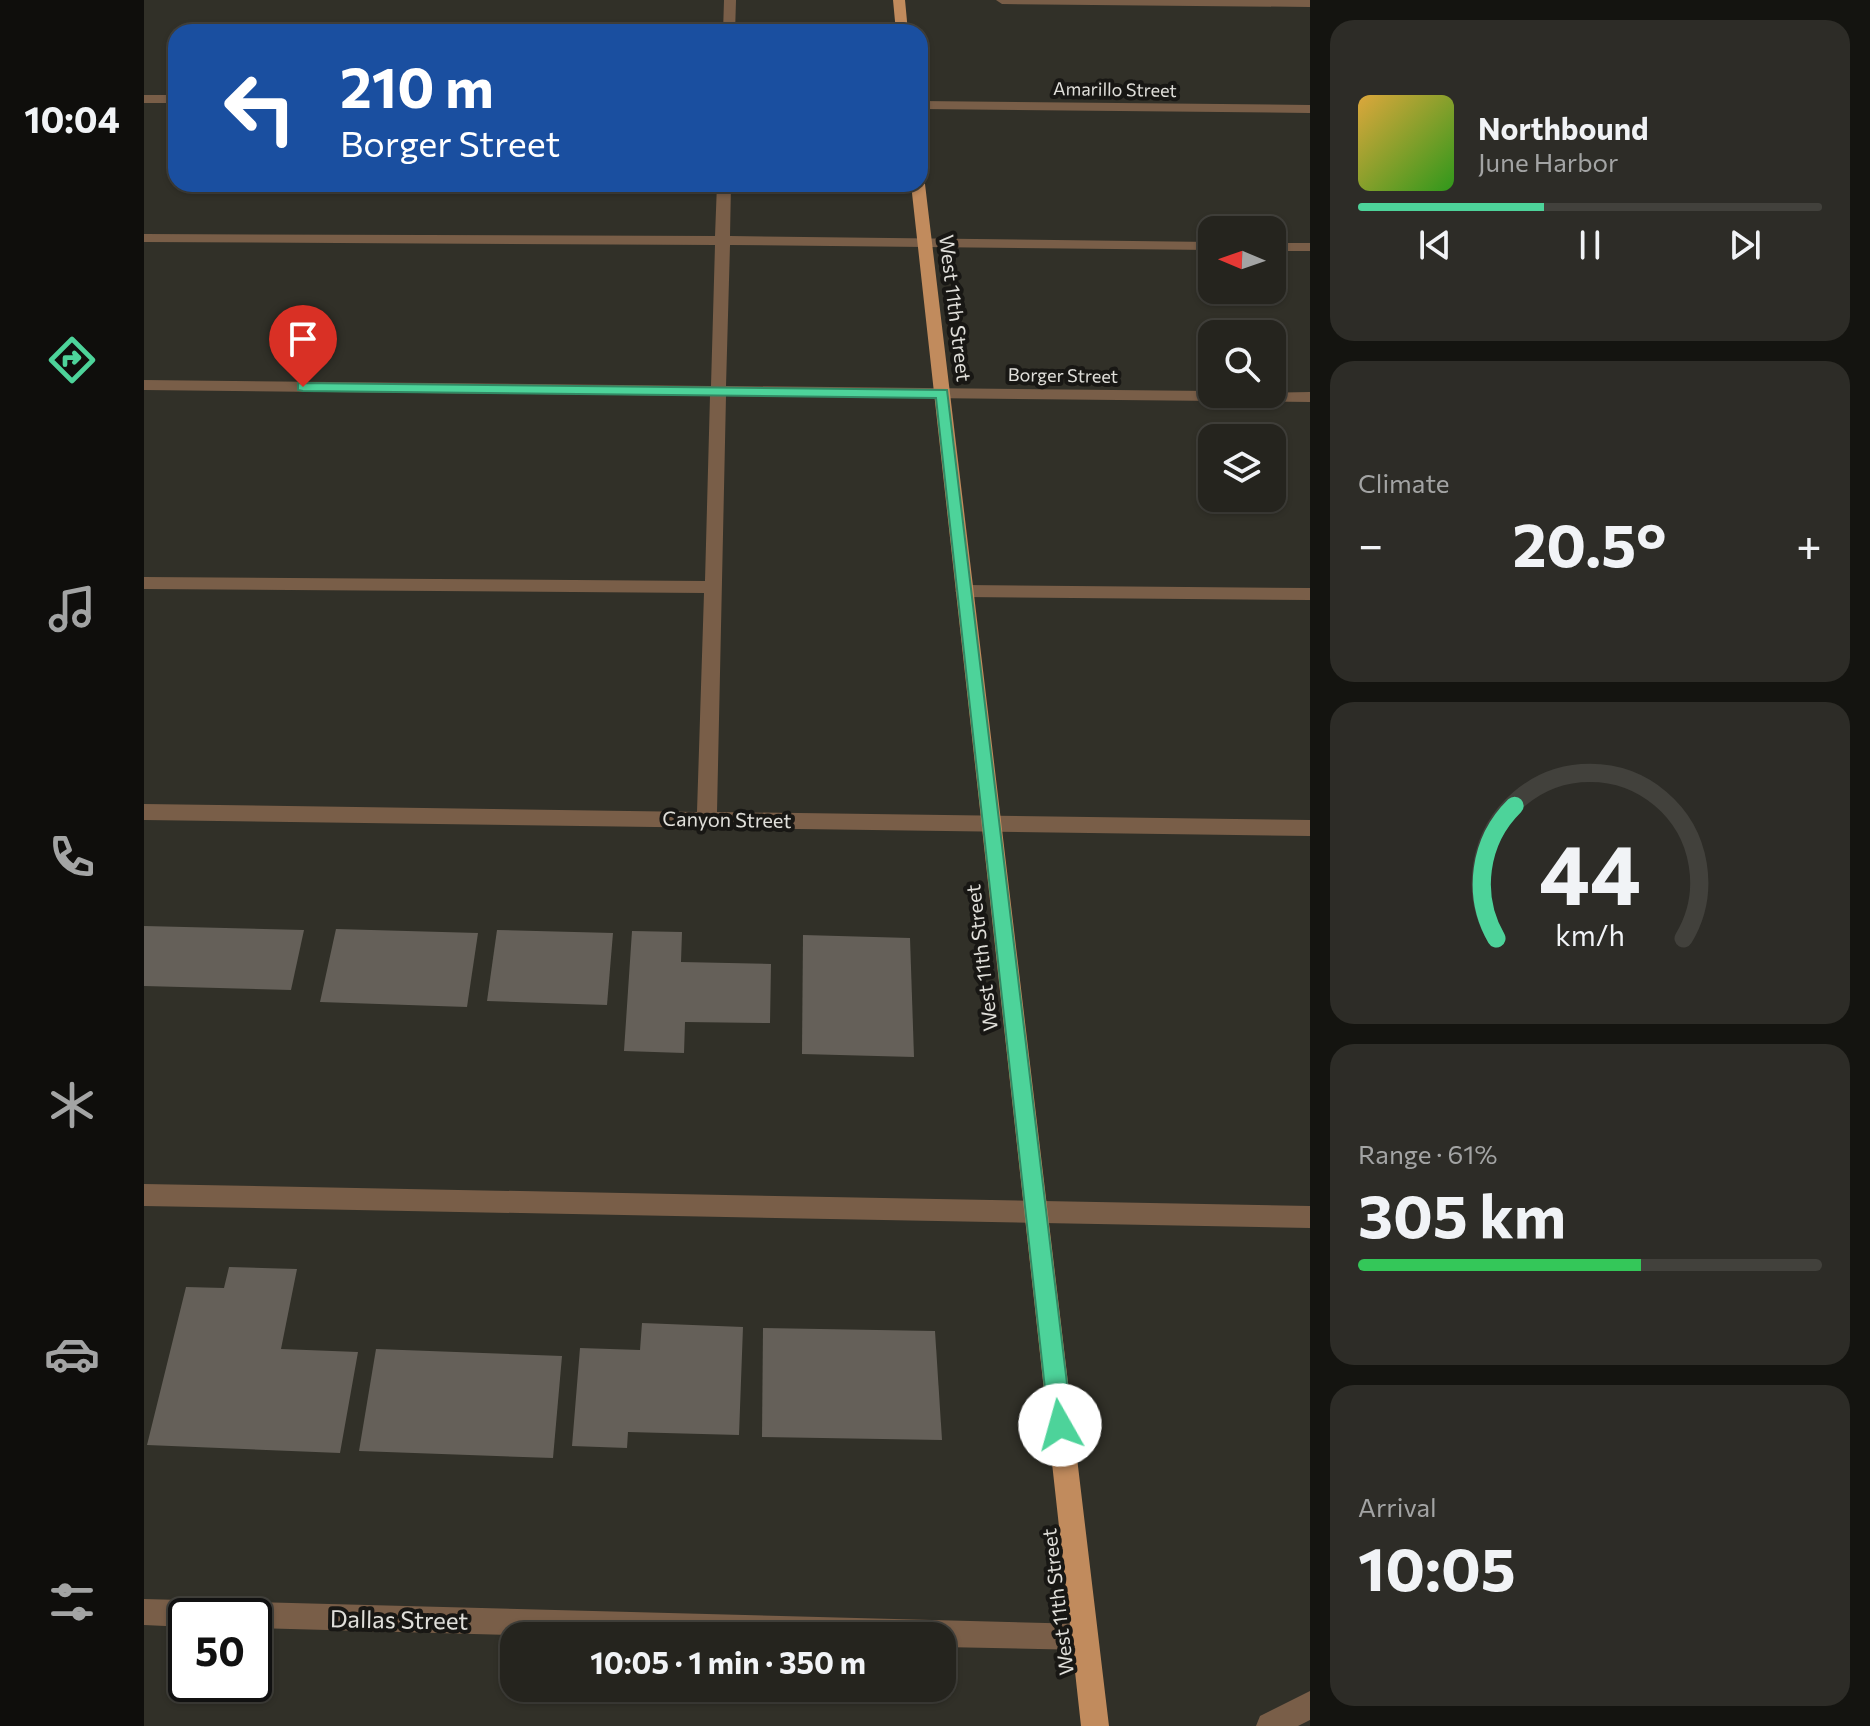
<!DOCTYPE html>
<meta charset="utf-8">
<style>
:root{--surface:#25241e;--page:#2d2c27;--text:#f1f3f6;--muted:#a3a4a4;--line:#42413c;--accent:#4dd39a}
body{margin:0;font-family:Commissioner,sans-serif;background:var(--page);color:var(--text);height:100vh;display:flex;flex-direction:column;font-size:30px;white-space:nowrap}
*{box-sizing:border-box;margin:0}
p{font-size:26px;color:var(--muted)}
.icon{flex:none;width:44px;height:44px;fill:none;stroke:currentColor;stroke-width:2;stroke-linecap:round;stroke-linejoin:round}
.map{position:relative;flex:1;overflow:hidden}
.drawer{display:flex;flex-direction:column;gap:20px;padding:20px;background:#141410;width:560px}
.drawer>*{flex:none}
.banner{position:absolute;left:24px;top:24px;width:760px;height:168px;border-radius:24px;box-shadow:0 2px 6px #0004,0 0 0 2px var(--line);background:#1a4fa0;color:#fff;overflow:hidden}
.needle{width:52px;rotate:272deg}
.buttons{position:absolute;left:1054px;top:216px;display:grid;gap:16px}
.buttons a{display:grid;place-items:center;width:88px;height:88px;border-radius:16px;background:var(--surface);box-shadow:0 2px 6px #0004,0 0 0 2px var(--line);font-size:40px}
.speed{position:absolute;left:24px;top:1598px;display:flex;gap:16px;font-size:40px;font-weight:700;text-align:center}
.speed>*{display:grid;place-content:center;width:104px;height:104px;border-radius:50%;background:var(--surface);box-shadow:0 2px 6px #0004,0 0 0 2px var(--line);line-height:1}
.speed .limit{border:4px solid #111;border-radius:12px;background:#fff;color:#111}
.pin{position:absolute;display:grid;place-items:center;width:68px;height:68px;color:#fff;margin:-82px -34px;border-radius:50% 50% 50% 0;rotate:-45deg;box-shadow:0 0 8px #0007}
.pin .icon{rotate:45deg}
.me{position:absolute;width:88px;margin:-44px;rotate:353deg;stroke-linejoin:round;filter:drop-shadow(0 0 6px #0008)}
.turn{display:flex;align-items:center;gap:28px;height:168px;padding:0 40px;font-size:36px}
.turn .icon{width:104px;height:104px;stroke-width:2.5}
.turn b{display:block;font-size:56px;line-height:68px}
.big{font-size:60px;font-weight:700;line-height:1.1}
.drawer .tile{flex:1;display:flex;flex-direction:column;justify-content:center;gap:12px;min-width:0;padding:0 28px;border-radius:24px;background:var(--page)}
.drawer .dial{align-items:center;gap:0}
.dial svg{height:208px;overflow:visible;fill:none;stroke:var(--line);stroke-width:7;stroke-linecap:round;text-anchor:middle}
.dial text{fill:var(--text);stroke:none}
.song{display:flex;align-items:center;gap:24px}
.cover{width:96px;height:96px;border-radius:12px;background:linear-gradient(135deg,hsl(40 70% 55%),hsl(110 70% 35%))}
.played{height:8px;border-radius:4px;background:linear-gradient(90deg,var(--accent) 40%,var(--line) 40%)}
.keys{display:flex;justify-content:space-around;direction:ltr}
.heat{display:flex;justify-content:space-between;align-items:center;font-size:44px;direction:ltr}
.charge{height:12px;border-radius:6px;background:linear-gradient(90deg,#34c759 61%,var(--line) 0)}
.trip{position:absolute;left:356px;top:1622px;width:456px;height:80px;border-radius:24px;background:var(--surface);box-shadow:0 2px 6px #0004,0 0 0 2px var(--line);font-weight:700;line-height:80px;text-align:center}
main{display:flex;flex:1;min-height:0}
.tab-bar{display:flex;flex-direction:column;width:144px;justify-content:space-around;align-items:center;background:#0f0e0c;color:var(--muted)}
.tab-bar .icon{width:56px;height:56px}
.tab-bar .selected{color:var(--accent)}
.tab-bar b{font-size:36px;color:var(--text)}
.map>svg:first-child{display:block}
</style>
<main>
<nav class="tab-bar">
<b>10:04</b>
<svg class="icon selected" aria-label="directions" viewBox="0 0 24 24"><path d="M12 3l9 9-9 9-9-9zM9 14v-3h6M13 9l2 2-2 2"/></svg>
<svg class="icon" aria-label="music" viewBox="0 0 24 24"><path d="M9 18V5l10-2v13"/><circle cx="6" cy="18" r="3"/><circle cx="16" cy="16" r="3"/></svg>
<svg class="icon" aria-label="phone" viewBox="0 0 24 24"><path d="M5 4h4l2 5-3 2q2 4 5 5l2-3 5 2v4C11 20 4 13 5 4z"/></svg>
<svg class="icon" aria-label="climate" viewBox="0 0 24 24"><path d="M12 3v18M4 7l16 10M4 17L20 7"/></svg>
<svg class="icon" aria-label="car" viewBox="0 0 24 24"><path d="M5 17H2v-5l4-1 3-4h7l3 4 3 1v5h-3M9 17h6M6 11h13"/><circle cx="7" cy="17" r="2"/><circle cx="17" cy="17" r="2"/></svg>
<svg class="icon" aria-label="filters" viewBox="0 0 24 24"><path d="M4 7h16M4 17h16"/><circle cx="9" cy="7" r="2"/><circle cx="15" cy="17" r="2"/></svg>
</nav>
<div class="map">
<svg width="1166" height="1726" viewBox="0 0 1166 1726">
<rect width="100%" height="100%" fill="#313028"/>
<g fill="#656059">
<path d="M0 926 160 930 147 990 0 986Z"/>
<path d="M192 929 334 933 323 1007 176 1002Z"/>
<path d="M353 930 469 933 463 1005 343 1001Z"/>
<path d="M488 931 538 932 537 962 627 964 626 1023 541 1022 540 1053 480 1051Z"/>
<path d="M659 935 766 938 770 1057 658 1054Z"/>
<path d="M85 1267 153 1269 137 1349 214 1352 196 1453 3 1445 42 1287 80 1288Z"/>
<path d="M498 1323 599 1327 595 1435 484 1432 483 1448 428 1446 436 1348 496 1350Z"/>
<path d="M619 1328 791 1331 798 1440 618 1437Z"/>
<path d="M232 1349 418 1356 409 1458 215 1451Z"/>
</g>
<g fill="none" stroke-linecap="round" stroke-linejoin="round">
<g fill="#795e48" fill-rule="evenodd">
<path d="M580 0H592L591 32H579Z"/>
<path d="M852 0H1166V7L858 4Z"/>
<rect x="0" y="95" width="32" height="8"/>
<path d="M776 101 1166 105V113L776 109Z"/>
<path d="M573 184H587L586 236 1068 242V250L586 245 582 386 1068 391V394L1166 392V402L582 396 573 812 1166 820V836L0 820V804L553 812 560 593 0 589V577L561 581 566 396 0 390V380L567 386 571 245 0 242V234L571 236Z"/>
<rect x="1128" y="243" width="38" height="8"/>
<path d="M820 585 1166 588V600L820 597 811 591Z"/>
<path d="M0 1184 1166 1206V1228L0 1206Z"/>
<path d="M0 1599 941 1624 951 1627 954 1637 951 1647 941 1650 798 1647V1636H398L110 1628V1616H42V1627L0 1625Z"/>
<path d="M1166 1691V1720L1154 1726H1112L1116 1716Z"/>
</g>
<g fill="#c18b5d" fill-rule="evenodd">
<path d="M749 0H761L764 32H752Z"/>
<path d="M776 180 781 184 965 1726H937L767 184H776Z"/>
</g>
</g>
<path fill="#4dd39a" stroke="#328964" stroke-width="2" d="M154 383 803 390 928 1425 924 1433 916 1436 908 1433 905 1425 792 398 159 391 154 390Z"/>
<g text-anchor="middle" dominant-baseline="central" stroke-width="8" stroke-linejoin="round" paint-order="stroke">
<g font-size="18" fill="#e0dfda" stroke="#181714">
<text transform="translate(971 89) rotate(1)">Amarillo Street</text>
<text transform="translate(919 375) rotate(1)">Borger Street</text>
</g>
<g font-size="20" fill="#e0dfda" stroke="#181714">
<text transform="translate(812 308) rotate(83)">West 11th Street</text>
<text transform="translate(583 819) rotate(1)">Canyon Street</text>
<text transform="translate(837 958) rotate(-97)">West 11th Street</text>
<text transform="translate(913 1602) rotate(-97)">West 11th Street</text>
</g>
<g font-size="24" fill="#e0dfda" stroke="#181714">
<text transform="translate(255 1619) rotate(1)">Dallas Street</text>
</g>
</g>
</svg>
<div class="buttons">
<a><svg class="needle" viewBox="-14 -14 28 28"><path d="M0-13l5 13h-10z" fill="#e53935"/><path d="M0 13l5-13h-10z" fill="#a3a4a4"/></svg></a>
<a><svg class="icon" aria-label="search" viewBox="0 0 24 24"><circle cx="10" cy="10" r="6"/><path d="M15 15l6 6"/></svg></a>
<a><svg class="icon" aria-label="layers" viewBox="0 0 24 24"><path d="M12 4l9 5-9 5-9-5zM3 14l9 5 9-5"/></svg></a>
</div>
<div class="speed"><div class="limit">50</div></div>
<div class="pin" style="left:159px;top:387px;background:#d93025"><svg class="icon" aria-label="arrive" viewBox="0 0 24 24"><path d="M6 21V4h12l-3 4 3 4H6"/></svg></div>
<svg class="me" style="left:916px;top:1425px" viewBox="-20 -20 40 40"><circle r="19" fill="#fff"/><path d="M0-13L10 11 0 6-10 11z" fill="#4dd39a"/></svg>
<div class="trip">10:05 · 1 min · 350 m</div>
<div class="banner">
<div class="turn"><svg class="icon" aria-label="left" viewBox="0 0 24 24"><path d="M17 20v-9H6M10 6l-5 5 5 5"/></svg><div><b>210 m</b>Borger Street</div></div>
</div>
</div>
<section class="drawer">
<div class="tile">
<div class="song"><i class="cover"></i><div><b>Northbound</b><p>June Harbor</p></div></div>
<div class="played"></div>
<div class="keys"><svg class="icon" aria-label="previous" viewBox="0 0 24 24"><path d="M18 5L8 12l10 7zM5 5v14"/></svg><svg class="icon" aria-label="pause" viewBox="0 0 24 24"><path d="M8 5v14M16 5v14"/></svg><svg class="icon" aria-label="next" viewBox="0 0 24 24"><path d="M6 5l10 7-10 7zM19 5v14"/></svg></div>
</div>
<div class="tile"><p>Climate</p>
<div class="heat"><a>−</a><b class="big">20.5°</b><a>+</a></div>
</div>
<div class="tile dial"><svg viewBox="0 0 100 80">
<path d="M14 69A42 42 0 1 1 86 69"/>
<path d="M14 69A42 42 0 0 1 21 18" stroke="#4dd39a"/>
<text x="50" y="56" font-size="32" font-weight="700">44</text>
<text x="50" y="72" font-size="11">km/h</text>
</svg></div>
<div class="tile"><p>Range · 61%</p><b class="big">305 km</b><div class="charge"></div></div>
<div class="tile"><p>Arrival</p><b class="big">10:05</b></div>
</section>
</main>
